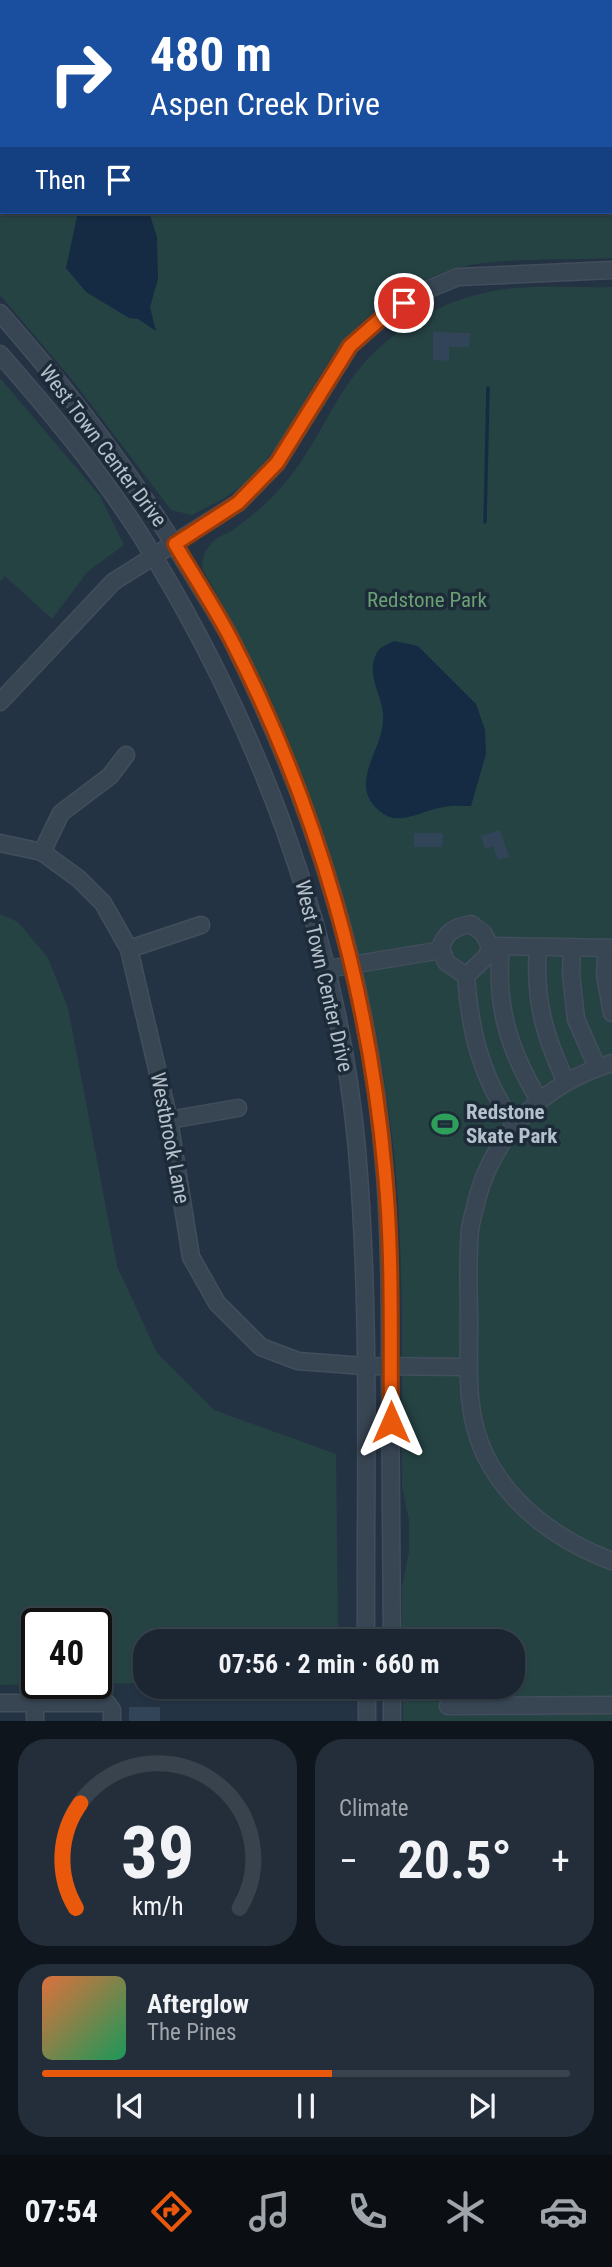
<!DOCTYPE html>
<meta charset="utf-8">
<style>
:root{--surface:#1b2632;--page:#242e3a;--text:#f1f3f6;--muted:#a0a5ac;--line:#39434d;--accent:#ea580c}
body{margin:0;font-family:"Roboto Condensed",sans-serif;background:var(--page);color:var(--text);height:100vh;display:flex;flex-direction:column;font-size:26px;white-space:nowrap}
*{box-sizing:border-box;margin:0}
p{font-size:23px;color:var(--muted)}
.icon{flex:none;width:38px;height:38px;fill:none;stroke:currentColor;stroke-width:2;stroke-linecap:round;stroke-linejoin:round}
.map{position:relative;height:1721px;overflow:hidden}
.sheet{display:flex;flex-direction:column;gap:18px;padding:18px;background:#0f151c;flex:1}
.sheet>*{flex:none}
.top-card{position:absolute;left:0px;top:0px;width:612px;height:214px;box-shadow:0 2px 5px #0004,0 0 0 2px var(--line);background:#1a4fa0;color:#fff;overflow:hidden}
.speed{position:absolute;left:21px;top:1608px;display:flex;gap:14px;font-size:35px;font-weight:700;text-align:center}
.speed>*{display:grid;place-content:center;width:91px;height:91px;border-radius:50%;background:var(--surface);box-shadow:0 2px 5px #0004,0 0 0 2px var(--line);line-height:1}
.speed .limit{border:4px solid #111;border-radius:10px;background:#fff;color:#111}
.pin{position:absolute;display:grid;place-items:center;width:60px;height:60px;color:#fff;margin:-30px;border:4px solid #fff;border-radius:50%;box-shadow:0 2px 7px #0007}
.me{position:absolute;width:77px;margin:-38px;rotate:0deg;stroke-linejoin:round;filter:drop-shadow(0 0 5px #0008)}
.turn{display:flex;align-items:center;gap:24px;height:147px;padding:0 35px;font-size:32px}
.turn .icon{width:91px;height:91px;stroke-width:2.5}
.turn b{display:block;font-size:49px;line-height:60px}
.then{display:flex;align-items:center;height:66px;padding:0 35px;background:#0003;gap:14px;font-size:26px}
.big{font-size:52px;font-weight:700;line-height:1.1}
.sheet .card{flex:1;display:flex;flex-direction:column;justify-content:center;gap:10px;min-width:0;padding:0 24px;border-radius:28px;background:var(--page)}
.sheet .dial{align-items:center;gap:0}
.dial svg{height:182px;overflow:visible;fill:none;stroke:var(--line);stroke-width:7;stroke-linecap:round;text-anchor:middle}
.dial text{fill:var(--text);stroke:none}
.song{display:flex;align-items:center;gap:21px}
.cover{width:84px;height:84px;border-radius:10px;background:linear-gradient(135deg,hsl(20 70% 55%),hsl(150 70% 35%))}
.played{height:7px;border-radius:4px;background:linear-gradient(90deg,var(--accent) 55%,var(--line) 55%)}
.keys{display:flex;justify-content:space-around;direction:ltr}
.heat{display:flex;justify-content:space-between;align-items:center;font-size:38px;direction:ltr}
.sheet .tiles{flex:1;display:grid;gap:18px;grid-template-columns:1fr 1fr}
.card:last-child{grid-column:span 2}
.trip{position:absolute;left:133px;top:1629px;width:392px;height:70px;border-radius:28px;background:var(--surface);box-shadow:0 2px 5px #0004,0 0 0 2px var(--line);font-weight:700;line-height:70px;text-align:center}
.menu{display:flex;height:112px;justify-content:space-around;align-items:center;background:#0b0f14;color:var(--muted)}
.menu .icon{width:49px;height:49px}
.menu .current{color:var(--accent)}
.menu b{font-size:32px;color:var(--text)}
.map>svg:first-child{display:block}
</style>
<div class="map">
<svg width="612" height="1721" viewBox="0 0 612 1721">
<rect width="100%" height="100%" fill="#243343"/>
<g fill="#264344" fill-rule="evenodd">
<path d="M99 0H612V258C570 260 526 258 484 263 425 269 363 310 330 359 300 404 276 464 229 495 218 503 204 508 192 515L171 510 74 382 0 295V9L2 212H611V2H92Z"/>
<path d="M612 287V1721H403V1687H513V1642L402 1641V1587L409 1552V1520L402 1487C401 1380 405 1271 395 1164 374 948 307 757 202 568 202 560 205 550 211 544 216 537 226 534 233 530 249 518 264 506 277 492 308 460 325 417 350 381 386 330 444 297 506 289 540 285 577 288 612 287Z"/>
<path d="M0 378 100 496 124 545 88 571 52 619 5 576 0 581Z"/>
<path d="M0 914 18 922 48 958 68 1008 117 1266 157 1353 214 1410 336 1454 338 1641 145 1642V1683L0 1685ZM37 1624H96V1684H37Z"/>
</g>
<g fill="#152b43">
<path d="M78 212H149L157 237 158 279 150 307 156 331 138 319 129 318 86 292 66 268Z"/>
<path d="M394 641 418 646 476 704 485 730 486 754 471 806C462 806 452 805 444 807 427 809 403 824 387 816 376 810 367 800 366 787 365 761 385 741 383 714 382 696 367 676 375 657 378 647 386 645 394 641Z"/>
</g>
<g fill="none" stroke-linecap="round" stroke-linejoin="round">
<g stroke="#152b43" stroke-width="3.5">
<path d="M207 2 208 0"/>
<path d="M485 522 488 388"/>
</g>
</g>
<g fill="#324558">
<path d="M433 332 470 333 469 347H449V361L433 360Z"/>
<path d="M500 830 509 857 498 860 493 846 485 849 481 836Z"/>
<path d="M414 833H443L442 847H414Z"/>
<rect x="129" y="1707" width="31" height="14"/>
</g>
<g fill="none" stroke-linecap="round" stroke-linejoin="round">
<defs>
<g id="minor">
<path d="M0 313C75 398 142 488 199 585 211 605 225 626 235 647 317 812 371 991 385 1175 390 1242 390 1309 390 1376 391 1464 391 1553 392 1642"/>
<path d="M0 354C50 411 99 470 140 534 256 720 337 930 357 1150 371 1313 365 1478 366 1642"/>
<path d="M0 702 113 582 238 503 277 463 350 346 385 315 424 291 458 277 612 270"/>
<path d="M0 843 42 852 79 879 103 903 129 949 169 1120 191 1257 217 1303 261 1347 298 1361 364 1366 469 1367"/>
<path d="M42 852 61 813 110 776 126 755"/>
<path d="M501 946C495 1006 509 1050 539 1100"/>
<path d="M538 947C534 999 544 1035 566 1082"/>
<path d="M572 947 571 974 576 1019 597 1067"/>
<path d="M607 948 605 974 612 1013"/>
<path d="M129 949 201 925"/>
<path d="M439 951C445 933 453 927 471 924L483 933 490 946 612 948"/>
<path d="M327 969 442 950 446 962 466 976C470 1031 481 1078 514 1124"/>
<path d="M466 976 487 956 490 946"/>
<path d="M612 1063C545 1083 495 1132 477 1199 475 1209 471 1220 470 1230 467 1261 469 1294 469 1325 469 1370 465 1413 485 1455 511 1507 559 1541 612 1561"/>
<path d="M169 1120 238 1108"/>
<path d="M367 1687V1721"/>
<path d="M392 1687V1721"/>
<path d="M0 1703H107L112 1710V1721"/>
<path d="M35 1703V1721"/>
<path d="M448 1706 612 1705"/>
</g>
</defs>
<use href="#minor" stroke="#424e5c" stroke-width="19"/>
<use href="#minor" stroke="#384553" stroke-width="16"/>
</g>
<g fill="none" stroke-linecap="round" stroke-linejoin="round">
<defs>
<path id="route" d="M391 1422C390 1339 393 1255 385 1173 369 990 318 809 234 645 217 611 195 578 175 544L238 503 277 463 350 346 385 315 404 303"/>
</defs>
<use href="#route" stroke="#983908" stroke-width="18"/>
<use href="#route" stroke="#ea580c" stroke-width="12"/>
</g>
<defs>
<symbol id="stadium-bare" viewBox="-9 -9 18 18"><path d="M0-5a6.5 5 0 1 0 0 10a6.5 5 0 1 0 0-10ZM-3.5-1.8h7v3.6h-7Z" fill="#2e9e5b" stroke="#1d2a38" stroke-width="2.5" paint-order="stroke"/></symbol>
</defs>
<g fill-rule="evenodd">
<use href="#stadium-bare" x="426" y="1105" width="38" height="38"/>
</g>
<g text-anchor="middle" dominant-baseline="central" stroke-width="7" stroke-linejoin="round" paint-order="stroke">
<g font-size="21" fill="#b5c0cd" stroke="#1d2a38">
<text transform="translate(103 446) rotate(53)">West Town Center Drive</text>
<text transform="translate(324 976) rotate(77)">West Town Center Drive</text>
<text transform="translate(170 1138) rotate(79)">Westbrook Lane</text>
</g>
<g font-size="21" fill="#6aa073" stroke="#1d2a38">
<text x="427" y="600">Redstone Park</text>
</g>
<g font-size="21" font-weight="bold" fill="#b5c0cd" stroke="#1d2a38" text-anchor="start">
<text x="466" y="1112">Redstone<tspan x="466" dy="24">Skate Park</tspan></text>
</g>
</g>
</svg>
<div class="speed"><div class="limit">40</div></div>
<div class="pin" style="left:404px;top:303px;background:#d93025"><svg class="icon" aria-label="arrive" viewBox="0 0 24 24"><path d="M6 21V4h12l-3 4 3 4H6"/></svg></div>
<svg class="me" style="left:391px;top:1422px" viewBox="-20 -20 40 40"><path d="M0-17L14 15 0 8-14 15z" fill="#ea580c" stroke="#fff" stroke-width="4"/></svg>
<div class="trip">07:56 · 2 min · 660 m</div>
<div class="top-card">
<div class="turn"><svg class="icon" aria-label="right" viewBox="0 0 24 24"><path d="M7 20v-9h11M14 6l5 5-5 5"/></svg><div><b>480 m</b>Aspen Creek Drive</div></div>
<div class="then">Then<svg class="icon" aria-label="arrive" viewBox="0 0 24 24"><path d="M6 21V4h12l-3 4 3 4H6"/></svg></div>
</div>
</div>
<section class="sheet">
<div class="tiles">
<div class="card dial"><svg viewBox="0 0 100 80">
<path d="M14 69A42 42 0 1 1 86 69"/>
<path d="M14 69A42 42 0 0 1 16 23" stroke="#ea580c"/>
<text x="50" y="56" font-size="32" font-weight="700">39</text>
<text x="50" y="72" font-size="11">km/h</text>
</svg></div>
<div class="card"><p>Climate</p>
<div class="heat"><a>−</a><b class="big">20.5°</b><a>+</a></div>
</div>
<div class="card">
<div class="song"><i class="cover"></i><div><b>Afterglow</b><p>The Pines</p></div></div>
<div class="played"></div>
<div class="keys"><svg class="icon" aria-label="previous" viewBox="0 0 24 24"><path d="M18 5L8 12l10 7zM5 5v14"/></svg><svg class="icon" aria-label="pause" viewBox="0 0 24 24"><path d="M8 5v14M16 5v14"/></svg><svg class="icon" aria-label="next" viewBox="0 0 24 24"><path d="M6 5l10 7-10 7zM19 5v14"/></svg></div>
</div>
</div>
</section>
<nav class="menu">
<b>07:54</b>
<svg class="icon current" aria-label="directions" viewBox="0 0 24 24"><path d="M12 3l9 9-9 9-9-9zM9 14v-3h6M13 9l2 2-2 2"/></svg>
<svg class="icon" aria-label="music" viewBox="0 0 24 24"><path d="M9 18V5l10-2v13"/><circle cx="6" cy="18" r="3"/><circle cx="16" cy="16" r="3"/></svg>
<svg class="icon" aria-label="phone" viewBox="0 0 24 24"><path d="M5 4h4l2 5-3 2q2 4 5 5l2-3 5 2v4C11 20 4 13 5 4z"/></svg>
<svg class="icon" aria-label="climate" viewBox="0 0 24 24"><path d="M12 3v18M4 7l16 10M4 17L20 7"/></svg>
<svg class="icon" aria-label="car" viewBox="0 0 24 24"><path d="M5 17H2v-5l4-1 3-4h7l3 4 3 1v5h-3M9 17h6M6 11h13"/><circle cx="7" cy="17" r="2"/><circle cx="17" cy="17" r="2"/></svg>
</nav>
